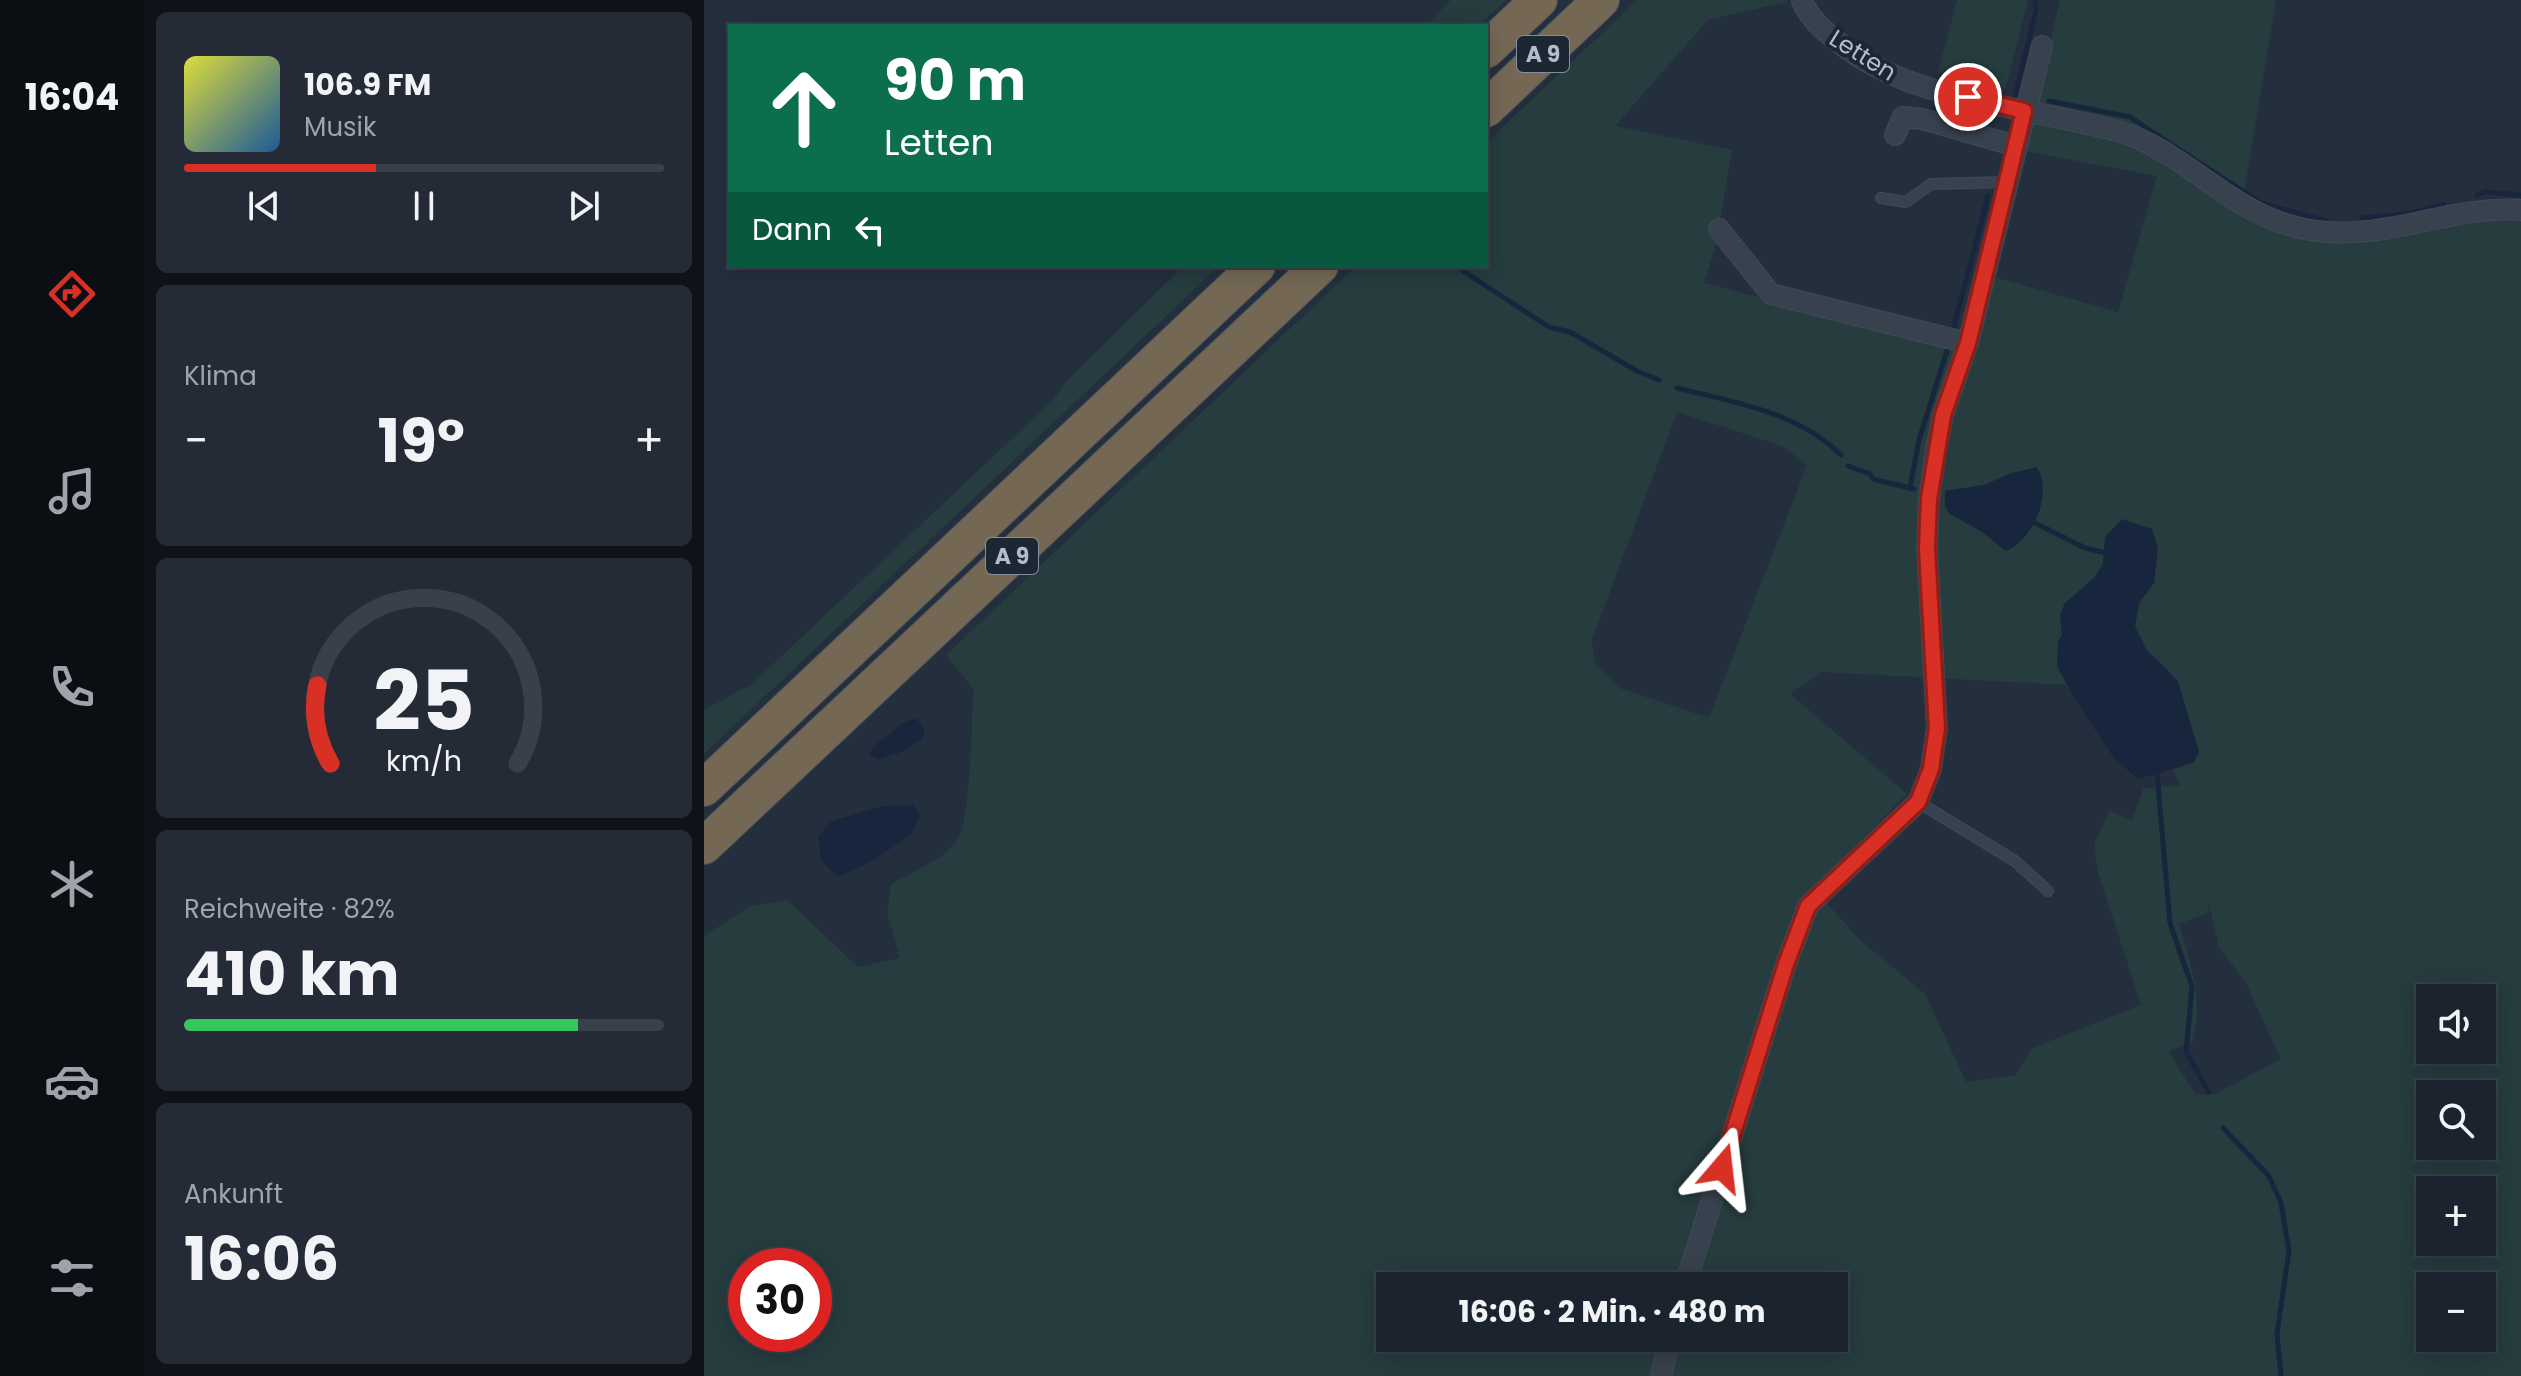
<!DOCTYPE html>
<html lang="de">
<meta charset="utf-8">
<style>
:root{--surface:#1b232e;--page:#242b36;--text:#f1f3f6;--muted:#a0a4aa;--line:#39404a;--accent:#d93025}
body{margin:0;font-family:Poppins,sans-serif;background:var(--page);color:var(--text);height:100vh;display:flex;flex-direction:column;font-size:30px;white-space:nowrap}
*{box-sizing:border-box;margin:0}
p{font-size:26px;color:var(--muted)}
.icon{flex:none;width:44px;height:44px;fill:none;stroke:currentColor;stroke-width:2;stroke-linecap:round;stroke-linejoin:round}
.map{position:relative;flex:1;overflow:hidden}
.side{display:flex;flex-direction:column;gap:12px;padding:12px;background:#0f1319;width:560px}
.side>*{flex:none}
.guide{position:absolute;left:24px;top:24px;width:760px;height:244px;border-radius:0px;box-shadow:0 4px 20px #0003,0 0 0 2px var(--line);background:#0b6e4f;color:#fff;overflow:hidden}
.tools{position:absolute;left:1712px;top:984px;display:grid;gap:16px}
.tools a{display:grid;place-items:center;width:80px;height:80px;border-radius:0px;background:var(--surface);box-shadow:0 4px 20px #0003,0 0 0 2px var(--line);font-size:40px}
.speed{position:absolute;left:24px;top:1248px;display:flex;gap:16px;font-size:40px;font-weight:700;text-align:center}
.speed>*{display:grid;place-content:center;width:104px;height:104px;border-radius:50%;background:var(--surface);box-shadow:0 4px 20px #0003,0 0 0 2px var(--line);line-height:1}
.speed .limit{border:12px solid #d22;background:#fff;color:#111}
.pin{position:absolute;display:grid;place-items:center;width:68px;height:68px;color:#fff;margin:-34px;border:4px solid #fff;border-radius:50%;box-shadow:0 2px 8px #0007}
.me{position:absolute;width:88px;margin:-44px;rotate:17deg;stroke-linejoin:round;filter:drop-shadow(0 0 6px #0008)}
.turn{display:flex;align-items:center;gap:28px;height:168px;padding:0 24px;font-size:36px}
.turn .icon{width:104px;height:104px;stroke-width:2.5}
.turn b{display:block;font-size:56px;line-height:68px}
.then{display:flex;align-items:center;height:76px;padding:0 24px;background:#0003;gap:16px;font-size:30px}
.big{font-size:60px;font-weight:700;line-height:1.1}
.side .tile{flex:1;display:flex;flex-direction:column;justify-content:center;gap:12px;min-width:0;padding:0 28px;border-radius:12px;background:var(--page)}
.side .dial{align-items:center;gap:0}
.dial svg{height:208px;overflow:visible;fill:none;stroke:var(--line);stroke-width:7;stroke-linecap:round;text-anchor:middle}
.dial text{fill:var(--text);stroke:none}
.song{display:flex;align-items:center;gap:24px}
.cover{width:96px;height:96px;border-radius:12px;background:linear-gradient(135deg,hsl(60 70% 55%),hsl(210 70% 35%))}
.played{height:8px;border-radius:4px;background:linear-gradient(90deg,var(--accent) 40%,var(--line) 40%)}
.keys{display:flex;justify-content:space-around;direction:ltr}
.heat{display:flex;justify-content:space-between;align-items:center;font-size:44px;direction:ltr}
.charge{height:12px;border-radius:6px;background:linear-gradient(90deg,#34c759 82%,var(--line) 0)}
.trip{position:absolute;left:672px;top:1272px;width:472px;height:80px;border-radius:0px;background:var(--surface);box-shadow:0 4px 20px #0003,0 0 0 2px var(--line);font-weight:700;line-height:80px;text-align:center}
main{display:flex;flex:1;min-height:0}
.tabs{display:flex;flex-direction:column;width:144px;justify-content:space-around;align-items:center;background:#0b0e12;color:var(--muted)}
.tabs .icon{width:56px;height:56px}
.tabs .selected{color:var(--accent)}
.tabs b{font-size:36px;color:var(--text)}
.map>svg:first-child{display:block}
</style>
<main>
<nav class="tabs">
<b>16:04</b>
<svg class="icon selected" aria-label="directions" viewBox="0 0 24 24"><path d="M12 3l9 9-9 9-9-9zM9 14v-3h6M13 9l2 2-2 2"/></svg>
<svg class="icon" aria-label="music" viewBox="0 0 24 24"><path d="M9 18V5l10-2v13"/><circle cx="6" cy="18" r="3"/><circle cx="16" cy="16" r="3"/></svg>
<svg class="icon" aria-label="phone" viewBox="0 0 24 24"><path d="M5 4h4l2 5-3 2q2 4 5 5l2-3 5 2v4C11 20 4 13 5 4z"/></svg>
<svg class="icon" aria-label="climate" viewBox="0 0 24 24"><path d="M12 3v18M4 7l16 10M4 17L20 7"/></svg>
<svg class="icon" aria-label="car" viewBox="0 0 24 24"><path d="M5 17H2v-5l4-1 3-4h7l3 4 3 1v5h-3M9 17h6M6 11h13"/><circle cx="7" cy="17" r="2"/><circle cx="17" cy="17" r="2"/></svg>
<svg class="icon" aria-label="filters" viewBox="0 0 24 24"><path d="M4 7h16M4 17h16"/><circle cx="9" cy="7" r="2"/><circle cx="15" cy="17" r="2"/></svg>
</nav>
<section class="side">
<div class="tile">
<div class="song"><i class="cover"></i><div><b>106.9 FM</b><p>Musik</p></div></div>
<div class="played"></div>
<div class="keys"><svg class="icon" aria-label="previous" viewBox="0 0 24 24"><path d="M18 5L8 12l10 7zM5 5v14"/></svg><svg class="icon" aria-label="pause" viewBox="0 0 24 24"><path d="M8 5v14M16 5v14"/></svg><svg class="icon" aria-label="next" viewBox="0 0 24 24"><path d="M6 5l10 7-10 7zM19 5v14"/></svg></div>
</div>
<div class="tile"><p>Klima</p>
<div class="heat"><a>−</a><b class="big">19°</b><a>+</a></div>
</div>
<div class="tile dial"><svg viewBox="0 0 100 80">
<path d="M14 69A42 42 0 1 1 86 69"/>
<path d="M14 69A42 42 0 0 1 9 39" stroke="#d93025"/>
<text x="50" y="56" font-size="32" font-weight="700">25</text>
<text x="50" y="72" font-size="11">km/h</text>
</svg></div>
<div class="tile"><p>Reichweite · 82%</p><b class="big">410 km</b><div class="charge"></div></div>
<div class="tile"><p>Ankunft</p><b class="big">16:06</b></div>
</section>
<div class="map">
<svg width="1817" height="1376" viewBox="0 0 1817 1376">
<rect width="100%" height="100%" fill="#242f3e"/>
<g fill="#263c3f" fill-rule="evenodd">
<path d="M747 0H802L774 26H721Z"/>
<path d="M933 0H1082L1083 2 1004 20 911 126 1028 150 1012 244 1000 283 1254 349 1276 273 1414 312 1453 176 1320 151 1356 0H1572L1541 186 1551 220 1593 233 1817 216V1376H0V936L46 906 83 900 154 967 196 958 183 913 187 884C207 873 243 858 254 839 267 815 267 721 270 690L242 655 652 266H782V143ZM973 412 1078 446 1103 465 1005 718 915 688 891 664 888 640ZM1308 473 1335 510C1327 529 1321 542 1302 551L1278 532 1245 513 1241 491 1280 485ZM1401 537 1450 583 1435 603 1431 626 1443 651 1464 669 1490 762 1469 770 1477 785 1439 789 1428 820 1405 811 1390 844 1394 872 1437 1005 1328 1048 1312 1075 1262 1082 1221 994 1156 940 1120 900 1096 901 1203 794 1086 694 1117 672 1363 685 1353 666 1358 635 1356 615 1361 603 1391 577 1399 564ZM1504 900 1515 947 1541 981 1577 1059 1511 1094 1492 1095 1464 1051 1488 1043C1501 1002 1486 963 1475 924L1505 912ZM1726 998H1778V1050H1726ZM1726 1094H1778V1146H1726ZM1726 1190H1778V1242H1726ZM42 1266H110V1334H42ZM686 1286H1130V1338H686ZM1726 1286H1778V1338H1726Z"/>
<path d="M1253 0H1324L1301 90 1234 72Z"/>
<path d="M479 266H515L0 754V710L48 684 348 401 363 381Z"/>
</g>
<g fill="#17263c">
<path d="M1333 467C1349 495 1330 538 1302 551L1278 532 1245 513 1241 506V491L1280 485 1308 473Z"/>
<path d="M1418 519 1448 529 1454 548 1450 583 1435 603 1431 626 1443 651 1474 681 1495 752 1490 762 1435 779 1411 760 1371 699 1353 666 1354 641 1358 635 1356 615 1361 603 1391 577 1399 564 1401 537Z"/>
<path d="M212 718 221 730 219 739 195 753 174 759 166 754 168 748 200 722Z"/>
<path d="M209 805 216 814 207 834 170 860 135 877 117 861 114 836 128 821 179 806Z"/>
</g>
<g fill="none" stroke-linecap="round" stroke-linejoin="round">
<g stroke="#17263c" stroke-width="5">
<path d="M1311 96 1332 11 1331 0"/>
<path d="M1345 101 1426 117 1557 203 1623 221"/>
<path d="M1773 195 1782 192 1817 195"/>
<path d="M1658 218 1707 213 1740 204"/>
<path d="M759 271 845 327 866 332 933 371 955 380"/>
<path d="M1248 334 1284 196"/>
<path d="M973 388C1030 402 1094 412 1137 455"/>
<path d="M1144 466 1166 474 1169 479 1210 489"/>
<path d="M1206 488 1215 440 1245 344"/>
<path d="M1327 521 1381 548 1406 554"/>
<path d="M1451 768 1453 774 1466 923 1488 987 1482 1052 1505 1092"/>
<path d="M1519 1128 1565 1176 1577 1203 1585 1251 1573 1334 1577 1376"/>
</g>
<defs>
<g id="lane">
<path d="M1177 198 1202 202 1227 184 1304 182"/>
<path d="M1214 802 1311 861 1344 891"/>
</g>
<g id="street">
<path d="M1098 0C1104 17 1119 30 1133 41 1196 93 1283 102 1360 119 1383 124 1409 128 1431 137 1492 163 1532 216 1601 229 1679 244 1742 205 1817 210"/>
<path d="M1191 135 1199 117 1218 119 1312 146"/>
<path d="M1015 229 1067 294 1264 343"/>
<path d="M981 1286 1082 964 1104 906 1214 802 1227 769 1233 728 1223 549 1225 499 1232 450 1239 415 1264 343 1338 46"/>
<path d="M957 1376 966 1338"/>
</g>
<g id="highway">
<path d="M782 50 835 0"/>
<path d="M782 109 897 0"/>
<path d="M0 788 553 266"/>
<path d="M0 846 616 266"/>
</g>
</defs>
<use href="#lane" stroke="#414a57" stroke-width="12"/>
<use href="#street" stroke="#414a57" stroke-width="22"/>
<use href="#highway" stroke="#434c59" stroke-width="38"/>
<use href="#lane" stroke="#38414e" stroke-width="10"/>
<use href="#street" stroke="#38414e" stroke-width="20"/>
<use href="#highway" stroke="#746855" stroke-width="36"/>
</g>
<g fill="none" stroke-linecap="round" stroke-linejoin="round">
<defs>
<path id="route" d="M1018 1168 1082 964 1104 906 1214 802 1227 769 1233 728 1223 549 1225 499 1239 415 1264 343 1320 111 1264 97"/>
</defs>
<use href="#route" stroke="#8d1f18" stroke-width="20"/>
<use href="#route" stroke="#d93025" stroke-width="14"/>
</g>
<g text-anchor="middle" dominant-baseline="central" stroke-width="8" stroke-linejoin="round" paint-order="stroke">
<g fill="#1d2633" stroke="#878f9c" stroke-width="2">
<rect x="813" y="36" width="52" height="36" rx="6"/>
<rect x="282" y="538" width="52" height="36" rx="6"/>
</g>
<g font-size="22" font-weight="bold" fill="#b4bcc9">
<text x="839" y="54">A 9</text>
<text x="308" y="556">A 9</text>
</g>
<g font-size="24" fill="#b4bcc9" stroke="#1d2633">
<text transform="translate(1159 55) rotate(32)">Letten</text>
</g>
</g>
</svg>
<div class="tools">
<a><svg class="icon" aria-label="sound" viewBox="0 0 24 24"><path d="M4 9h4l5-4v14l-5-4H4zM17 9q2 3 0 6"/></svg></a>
<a><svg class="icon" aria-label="search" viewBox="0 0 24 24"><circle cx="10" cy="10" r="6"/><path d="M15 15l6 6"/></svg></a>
<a>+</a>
<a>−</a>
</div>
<div class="speed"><div class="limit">30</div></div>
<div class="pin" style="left:1264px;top:97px;background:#d93025"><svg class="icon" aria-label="arrive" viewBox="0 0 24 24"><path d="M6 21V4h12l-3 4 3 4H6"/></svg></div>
<svg class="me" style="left:1018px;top:1168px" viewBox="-20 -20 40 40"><path d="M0-17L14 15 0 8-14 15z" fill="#d93025" stroke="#fff" stroke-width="4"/></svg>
<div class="trip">16:06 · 2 Min. · 480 m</div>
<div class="guide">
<div class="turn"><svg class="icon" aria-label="ahead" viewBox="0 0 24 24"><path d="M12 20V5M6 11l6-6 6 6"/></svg><div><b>90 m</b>Letten</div></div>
<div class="then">Dann<svg class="icon" aria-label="left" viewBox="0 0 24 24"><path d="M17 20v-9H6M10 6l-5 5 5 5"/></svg></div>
</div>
</div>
</main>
